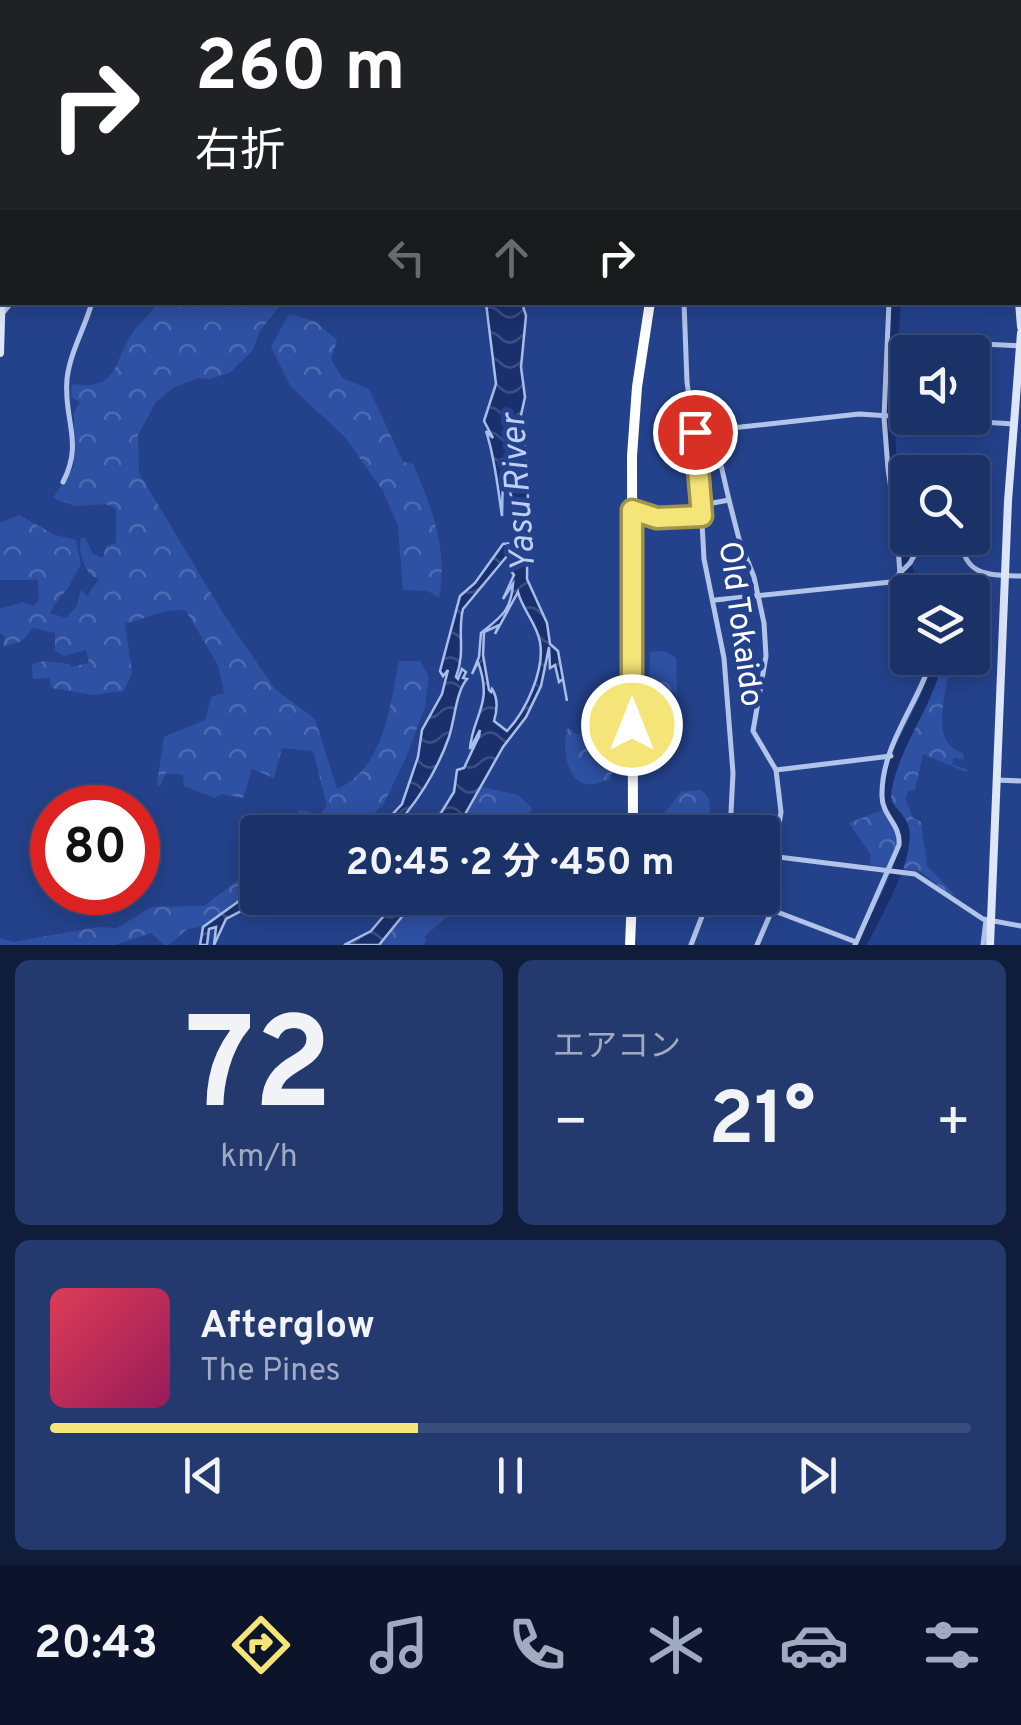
<!DOCTYPE html>
<html lang="ja">
<meta charset="utf-8">
<style>
:root{--surface:#1b3269;--page:#243a6f;--text:#f1f3f6;--muted:#a0aac0;--line:#394d7d;--accent:#f5e477}
body{margin:0;font-family:Overpass,"Noto Sans JP",sans-serif;background:var(--page);color:var(--text);height:100vh;display:flex;flex-direction:column;font-size:38px;white-space:nowrap}
*{box-sizing:border-box;margin:0}
p{font-size:32px;color:var(--muted)}
.icon{flex:none;width:55px;height:55px;fill:none;stroke:currentColor;stroke-width:2;stroke-linecap:round;stroke-linejoin:round}
.map{position:relative;height:945px;overflow:hidden}
.drawer{display:flex;flex-direction:column;gap:15px;padding:15px;background:#0f1c3a;flex:1}
.drawer>*{flex:none}
.guide{position:absolute;left:0px;top:0px;width:1022px;height:305px;box-shadow:0 5px 25px #0003,0 0 0 2px var(--line);background:#202124;color:#fff;overflow:hidden}
.controls{position:absolute;left:890px;top:335px;display:grid;gap:20px}
.controls a{display:grid;place-items:center;width:100px;height:100px;border-radius:10px;background:var(--surface);box-shadow:0 5px 25px #0003,0 0 0 2px var(--line);font-size:50px}
.speed{position:absolute;left:30px;top:785px;display:flex;gap:20px;font-size:50px;font-weight:700;text-align:center}
.speed>*{display:grid;place-content:center;width:130px;height:130px;border-radius:50%;background:var(--surface);box-shadow:0 5px 25px #0003,0 0 0 2px var(--line);line-height:1}
.speed .limit{border:15px solid #d22;background:#fff;color:#111}
.pin{position:absolute;display:grid;place-items:center;width:85px;height:85px;color:#fff;margin:-42px;border:5px solid #fff;border-radius:50%;box-shadow:0 2px 10px #0007}
.me{position:absolute;width:110px;margin:-55px;rotate:0deg;stroke-linejoin:round;filter:drop-shadow(0 0 8px #0008)}
.turn{display:flex;align-items:center;gap:35px;height:210px;padding:0 30px;font-size:45px}
.turn .icon{width:130px;height:130px;stroke-width:2.5}
.turn b{display:block;font-size:70px;line-height:85px}
.lanes{display:flex;align-items:center;height:95px;padding:0 30px;background:#0003;justify-content:center;gap:50px;direction:ltr}
.lanes .off{opacity:.35}
.big{font-size:75px;font-weight:700;line-height:1.1}
.drawer .widget{flex:1;display:flex;flex-direction:column;justify-content:center;gap:15px;min-width:0;padding:0 35px;border-radius:15px;background:var(--page)}
.drawer .dial{align-items:center;gap:0}
.dial b{font-size:130px;line-height:1}
.song{display:flex;align-items:center;gap:30px}
.cover{width:120px;height:120px;border-radius:15px;background:linear-gradient(135deg,hsl(350 70% 55%),hsl(330 70% 35%))}
.played{height:10px;border-radius:5px;background:linear-gradient(90deg,var(--accent) 40%,var(--line) 40%)}
.keys{display:flex;justify-content:space-around;direction:ltr}
.heat{display:flex;justify-content:space-between;align-items:center;font-size:55px;direction:ltr}
.drawer .tiles{flex:1;display:grid;gap:15px;grid-template-columns:1fr 1fr}
.widget:last-child{grid-column:span 2}
.trip{position:absolute;left:240px;top:815px;width:540px;height:100px;border-radius:10px;background:var(--surface);box-shadow:0 5px 25px #0003,0 0 0 2px var(--line);font-weight:700;line-height:100px;text-align:center}
.tabs{display:flex;height:160px;justify-content:space-around;align-items:center;background:#0b142a;color:var(--muted)}
.tabs .icon{width:70px;height:70px}
.tabs .on{color:var(--accent)}
.tabs b{font-size:45px;color:var(--text)}
.map>svg:first-child{display:block}
</style>
<div class="map">
<svg width="1021" height="945" viewBox="0 0 1021 945">
<defs>
<pattern id="forest-crowns" width="20" height="18" patternUnits="userSpaceOnUse" patternTransform="scale(2.5)"><rect width="20" height="18" fill="#2f51a4"/><path d="M2 6a3 3 0 1 1 6 0M12 15a3 3 0 1 1 6 0" fill="none" stroke="#4e6bb2"/></pattern>
<pattern id="water-waves" width="16" height="10" patternUnits="userSpaceOnUse" patternTransform="scale(2.5)"><rect width="16" height="10" fill="#1a306c"/><path d="M0 5q4-4 8 0t8 0" fill="none" stroke="#3c4f82"/></pattern>
</defs>
<rect width="100%" height="100%" fill="#24428c"/>
<g fill="url(#forest-crowns)">
<path d="M157 303H282L260 331 253 350 229 373 210 379 198 378 173 388 156 402 138 435 139 473 224 615 275 689 315 719 337 789C384 769 390 706 399 661H420L429 677 425 707 405 760 383 805 353 832H291L294 817 300 810 320 814 327 806 313 751 282 748 274 778 252 769 243 798 222 794 215 798 184 786 183 775 166 773 160 786 157 784 164 737 205 720 211 697 224 693 218 665 186 611C166 606 146 620 125 623L132 673 124 691 93 695 52 688 49 678 33 679 32 664 45 661 70 664V667L89 663 86 650 64 656 55 651V633L33 628 22 641 3 647 5 636 0 633V609L23 602 33 606 39 600 38 580H0V523L19 515 55 535 76 540 81 565C75 573 74 578 69 586 63 596 55 601 50 613L66 618 76 607 81 590 87 596 99 579 90 575C83 562 78 553 81 538H85L93 554 103 558 106 546 116 543V509L106 504 75 506 53 498 74 466V413L80 402 71 397 72 384C118 391 112 365 132 334 139 322 151 315 157 303Z"/>
<path d="M289 314 315 321 337 340 331 359 342 378 369 389 403 462 413 464C432 508 448 549 439 598L428 591 403 590 398 526 383 491 345 437 291 387 271 347Z"/>
<path d="M665 651 676 658 677 693 649 688 650 652Z"/>
<path d="M934 658H950C950 686 925 742 963 753L964 760 954 758 952 764 968 770 966 772 923 754 915 790H909L905 798 913 818 921 822 927 866 955 895H950L921 872 903 868 901 847 890 868 870 865 871 855 849 823 890 807C876 767 920 695 934 658Z"/>
<path d="M568 728 577 734 601 730C618 746 617 759 610 780 603 781 593 786 586 784 566 781 561 742 568 728Z"/>
<path d="M478 786 518 795 532 808 520 832H446Z"/>
<path d="M700 790C717 800 708 817 706 832H664L658 821 681 792Z"/>
<path d="M257 873V890L209 925 187 929 169 945H164L151 933 115 945H0V938L14 942 97 927 117 928 151 907 204 906 243 876Z"/>
<path d="M412 898H468L424 937 427 940 423 945H366Z"/>
</g>
<g fill="url(#water-waves)" stroke="#a7bdeb" stroke-width="2.5" fill-rule="evenodd">
<path d="M486 303H522L526 316 521 367 525 397 521 415 528 480 527 579 547 623 550 644 558 651 567 701 563 679 559 682 555 665 550 668 549 647 541 686 526 717 503 747 455 832H429L454 792 457 770 464 768 479 736 480 730 470 749C472 716 494 705 478 662L472 674 479 657 481 633C501 617 511 611 513 584L503 599 514 575 511 571 512 550 463 609C457 632 466 651 456 677L458 679 462 669 466 672 463 678 467 679C456 692 455 718 449 737 437 771 415 807 389 832H376L402 804 418 757 422 730 442 694 448 670 443 676 440 671 460 596 475 583 503 544 512 543C522 519 511 495 503 472L502 516C498 489 495 458 486 431L493 438 484 421 496 384ZM518 592C522 609 537 624 540 642 545 670 526 711 507 731L494 721C497 711 498 698 492 689L491 692 489 690 483 655 484 632 499 625 495 634Z"/>
<path d="M257 888 258 898H266L226 919 214 945 216 927 209 929 207 945H200L203 927Z"/>
<path d="M399 898H417L379 945H344L371 931Z"/>
</g>
<g fill="none" stroke-linecap="round" stroke-linejoin="round">
<g stroke="#1a306c" stroke-width="10">
<path d="M542 2 545 0"/>
<path d="M896 302 889 410 893 489 904 533 905 562 916 592"/>
<path d="M861 945C875 918 910 858 904 829 900 810 882 813 887 788 896 741 929 704 938 658"/>
</g>
<g stroke="#b3c4eb" stroke-width="5">
<path d="M736 0 749 2"/>
<path d="M707 2 708 0"/>
<path d="M765 2 766 0"/>
<path d="M792 2 793 0"/>
<path d="M0 45H2"/>
<path d="M0 130H2"/>
<path d="M684 302 687 382 699 468 704 559 724 658 733 773 730 832"/>
<path d="M889 302 884 417 888 469 897 530 900 575 910 592"/>
<path d="M2 314 12 302"/>
<path d="M897 416 901 340 1021 346"/>
<path d="M713 430 729 500 739 539 754 577 764 623 766 656 753 731 776 770 781 812 775 851 776 886 772 910 757 945"/>
<path d="M695 432 859 414 1013 424"/>
<path d="M63 482C84 442 63 419 67 379 70 352 85 328 92 302"/>
<path d="M702 505 729 500"/>
<path d="M632 510 657 518 702 516"/>
<path d="M960 538C965 576 986 575 1021 576"/>
<path d="M715 600 891 582 910 563 924 538"/>
<path d="M776 770 891 756"/>
<path d="M997 780 1021 781"/>
<path d="M762 855 915 874 983 919 1021 926"/>
<path d="M696 898 706 904"/>
<path d="M772 910 856 942"/>
<path d="M691 945 709 898"/>
<path d="M855 945 899 845C901 824 882 816 882 796 881 745 919 703 932 658"/>
<path d="M983 945 986 920"/>
</g>
<g stroke="#dee6f9" stroke-width="8">
<path d="M40 2V0"/>
<path d="M690 2V0"/>
<path d="M1020 98 1021 91"/>
<path d="M1019 302 1021 327"/>
<path d="M0 353 2 287"/>
<path d="M990 945 1008 501 1021 333"/>
</g>
<g stroke="#fff" stroke-width="10">
<path d="M774 2 775 0"/>
<path d="M782 2 783 0"/>
<path d="M633 832 632 456 637 387 650 302"/>
<path d="M630 945 632 898"/>
</g>
</g>
<g fill="none" stroke-linecap="round" stroke-linejoin="round">
<defs>
<path id="route" d="M632 725V510L657 518 702 516 695 432"/>
</defs>
<use href="#route" stroke="#9f944d" stroke-width="25"/>
<use href="#route" stroke="#f5e477" stroke-width="18"/>
</g>
<g text-anchor="middle" dominant-baseline="central" stroke-width="10" stroke-linejoin="round" paint-order="stroke">
<g font-size="32" fill="#fff" stroke="#24428c">
<text transform="translate(739 624) rotate(82)">Old Tokaido</text>
</g>
<g font-size="35" font-style="italic" fill="#bfcef2" stroke="#24428c">
<text transform="translate(520 493) rotate(-94)">Yasu River</text>
</g>
</g>
</svg>
<div class="controls">
<a><svg class="icon" aria-label="sound" viewBox="0 0 24 24"><path d="M4 9h4l5-4v14l-5-4H4zM17 9q2 3 0 6"/></svg></a>
<a><svg class="icon" aria-label="search" viewBox="0 0 24 24"><circle cx="10" cy="10" r="6"/><path d="M15 15l6 6"/></svg></a>
<a><svg class="icon" aria-label="layers" viewBox="0 0 24 24"><path d="M12 4l9 5-9 5-9-5zM3 14l9 5 9-5"/></svg></a>
</div>
<div class="speed"><div class="limit">80</div></div>
<div class="pin" style="left:695px;top:432px;background:#d93025"><svg class="icon" aria-label="arrive" viewBox="0 0 24 24"><path d="M6 21V4h12l-3 4 3 4H6"/></svg></div>
<svg class="me" style="left:632px;top:725px" viewBox="-20 -20 40 40"><circle r="17" fill="#f5e477" stroke="#fff" stroke-width="3"/><path d="M0-11L8 9 0 5-8 9z" fill="#fff"/></svg>
<div class="trip">20:45 · 2 分 · 450 m</div>
<div class="guide">
<div class="turn"><svg class="icon" aria-label="right" viewBox="0 0 24 24"><path d="M7 20v-9h11M14 6l5 5-5 5"/></svg><div><b>260 m</b>右折</div></div>
<div class="lanes"><svg class="icon off" aria-label="left" viewBox="0 0 24 24"><path d="M17 20v-9H6M10 6l-5 5 5 5"/></svg><svg class="icon off" aria-label="ahead" viewBox="0 0 24 24"><path d="M12 20V5M6 11l6-6 6 6"/></svg><svg class="icon" aria-label="right" viewBox="0 0 24 24"><path d="M7 20v-9h11M14 6l5 5-5 5"/></svg></div>
</div>
</div>
<section class="drawer">
<div class="tiles">
<div class="widget dial"><b>72</b><p>km/h</p></div>
<div class="widget"><p>エアコン</p>
<div class="heat"><a>−</a><b class="big">21°</b><a>+</a></div>
</div>
<div class="widget">
<div class="song"><i class="cover"></i><div><b>Afterglow</b><p>The Pines</p></div></div>
<div class="played"></div>
<div class="keys"><svg class="icon" aria-label="previous" viewBox="0 0 24 24"><path d="M18 5L8 12l10 7zM5 5v14"/></svg><svg class="icon" aria-label="pause" viewBox="0 0 24 24"><path d="M8 5v14M16 5v14"/></svg><svg class="icon" aria-label="next" viewBox="0 0 24 24"><path d="M6 5l10 7-10 7zM19 5v14"/></svg></div>
</div>
</div>
</section>
<nav class="tabs">
<b>20:43</b>
<svg class="icon on" aria-label="directions" viewBox="0 0 24 24"><path d="M12 3l9 9-9 9-9-9zM9 14v-3h6M13 9l2 2-2 2"/></svg>
<svg class="icon" aria-label="music" viewBox="0 0 24 24"><path d="M9 18V5l10-2v13"/><circle cx="6" cy="18" r="3"/><circle cx="16" cy="16" r="3"/></svg>
<svg class="icon" aria-label="phone" viewBox="0 0 24 24"><path d="M5 4h4l2 5-3 2q2 4 5 5l2-3 5 2v4C11 20 4 13 5 4z"/></svg>
<svg class="icon" aria-label="climate" viewBox="0 0 24 24"><path d="M12 3v18M4 7l16 10M4 17L20 7"/></svg>
<svg class="icon" aria-label="car" viewBox="0 0 24 24"><path d="M5 17H2v-5l4-1 3-4h7l3 4 3 1v5h-3M9 17h6M6 11h13"/><circle cx="7" cy="17" r="2"/><circle cx="17" cy="17" r="2"/></svg>
<svg class="icon" aria-label="filters" viewBox="0 0 24 24"><path d="M4 7h16M4 17h16"/><circle cx="9" cy="7" r="2"/><circle cx="15" cy="17" r="2"/></svg>
</nav>
